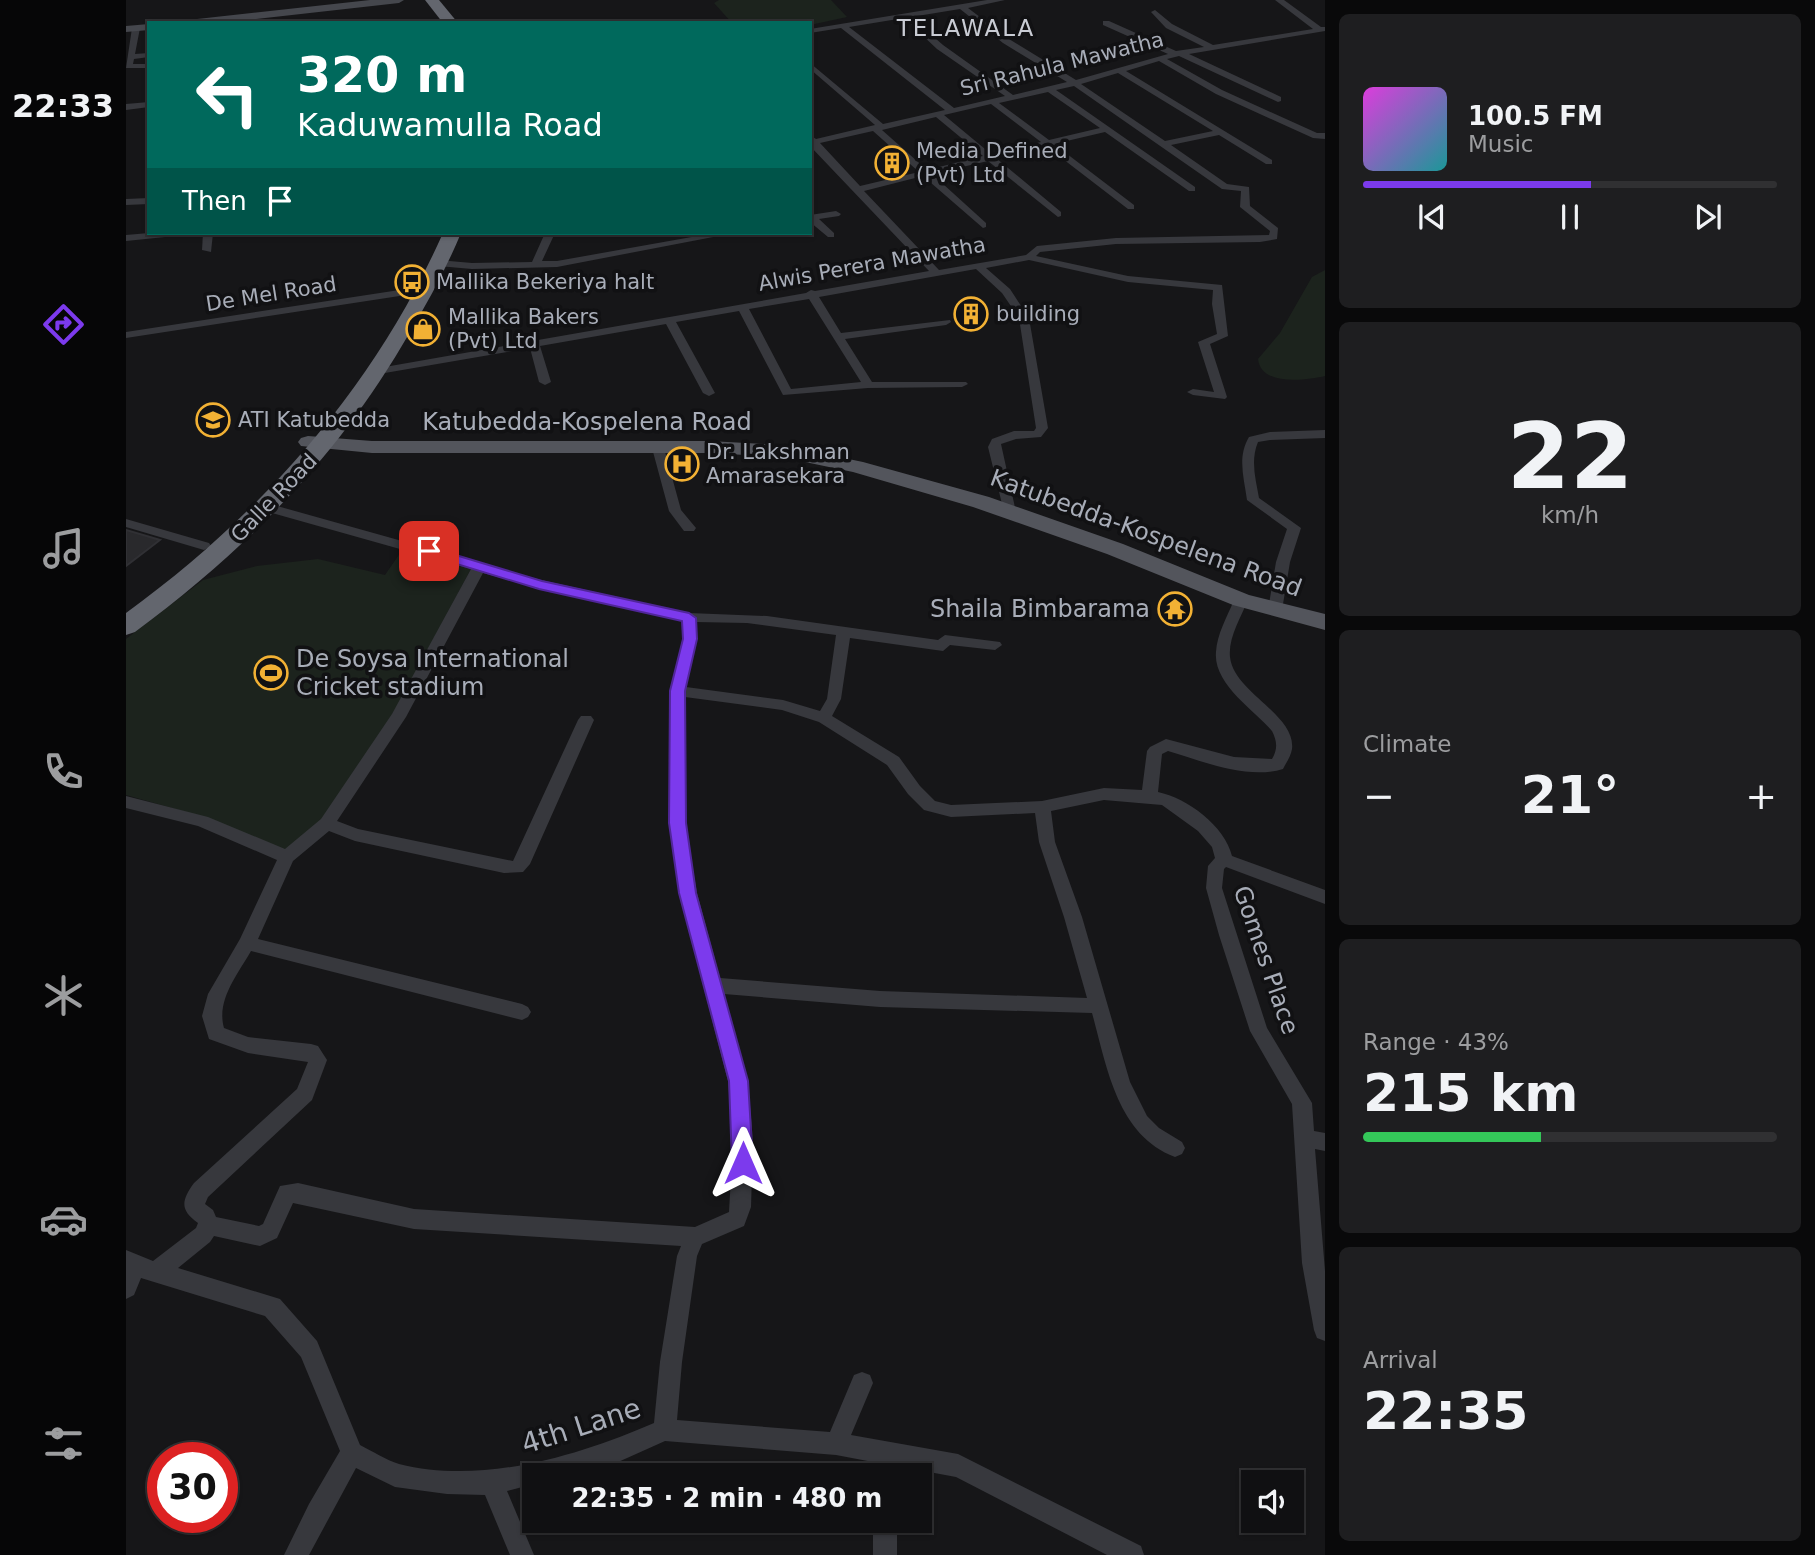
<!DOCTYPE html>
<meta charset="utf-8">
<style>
:root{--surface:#101012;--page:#1e1e20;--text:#f1f3f6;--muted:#9c9d9f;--line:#303032;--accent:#7c3aed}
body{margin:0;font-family:"DejaVu Sans",sans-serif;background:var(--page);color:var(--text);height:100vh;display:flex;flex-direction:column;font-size:26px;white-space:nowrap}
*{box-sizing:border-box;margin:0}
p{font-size:23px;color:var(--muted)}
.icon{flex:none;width:38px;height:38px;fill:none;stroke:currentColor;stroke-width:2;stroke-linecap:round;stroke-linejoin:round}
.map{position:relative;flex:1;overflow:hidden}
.sheet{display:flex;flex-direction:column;gap:14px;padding:14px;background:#09090a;width:490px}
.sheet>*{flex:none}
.banner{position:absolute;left:21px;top:21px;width:665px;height:214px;border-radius:0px;box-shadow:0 2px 5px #0004,0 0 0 2px var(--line);background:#00695c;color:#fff;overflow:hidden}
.tools{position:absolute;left:1115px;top:1470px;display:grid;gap:14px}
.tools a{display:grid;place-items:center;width:63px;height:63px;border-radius:0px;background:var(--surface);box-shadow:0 2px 5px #0004,0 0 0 2px var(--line);font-size:35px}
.speed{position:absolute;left:21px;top:1442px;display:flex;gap:14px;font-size:35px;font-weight:700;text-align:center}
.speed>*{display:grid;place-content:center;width:91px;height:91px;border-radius:50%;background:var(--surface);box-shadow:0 2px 5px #0004,0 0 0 2px var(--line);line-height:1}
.speed .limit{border:10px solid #d22;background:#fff;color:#111}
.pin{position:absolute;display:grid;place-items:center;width:60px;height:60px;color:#fff;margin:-30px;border-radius:14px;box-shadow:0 4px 10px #0006}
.me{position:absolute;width:77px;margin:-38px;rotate:0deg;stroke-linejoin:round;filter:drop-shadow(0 0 5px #0008)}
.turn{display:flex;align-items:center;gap:24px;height:147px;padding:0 35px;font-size:32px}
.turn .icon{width:91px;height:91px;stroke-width:2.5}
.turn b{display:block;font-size:49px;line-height:60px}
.then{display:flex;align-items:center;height:66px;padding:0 35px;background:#0003;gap:14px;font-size:26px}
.big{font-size:52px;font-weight:600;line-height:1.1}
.sheet .card{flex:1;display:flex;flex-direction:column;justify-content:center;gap:10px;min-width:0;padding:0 24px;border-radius:10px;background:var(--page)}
.sheet .dial{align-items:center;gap:0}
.dial b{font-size:91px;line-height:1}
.song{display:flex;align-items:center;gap:21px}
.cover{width:84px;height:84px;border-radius:10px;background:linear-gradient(135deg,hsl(300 70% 55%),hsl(180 70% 35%))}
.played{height:7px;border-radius:4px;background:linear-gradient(90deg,var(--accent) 55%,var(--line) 55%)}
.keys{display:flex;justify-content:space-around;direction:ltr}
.heat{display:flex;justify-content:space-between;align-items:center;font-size:38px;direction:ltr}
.charge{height:10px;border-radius:5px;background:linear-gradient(90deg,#34c759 43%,var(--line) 0)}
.trip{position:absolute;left:396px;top:1463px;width:410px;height:70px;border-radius:0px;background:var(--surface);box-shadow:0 2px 5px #0004,0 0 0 2px var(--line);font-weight:600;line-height:70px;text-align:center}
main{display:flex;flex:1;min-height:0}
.menu{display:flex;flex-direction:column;width:126px;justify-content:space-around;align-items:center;background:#060607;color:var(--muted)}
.menu .icon{width:49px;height:49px}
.menu .selected{color:var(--accent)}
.menu b{font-size:32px;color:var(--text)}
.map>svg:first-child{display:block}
</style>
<main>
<nav class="menu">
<b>22:33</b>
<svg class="icon selected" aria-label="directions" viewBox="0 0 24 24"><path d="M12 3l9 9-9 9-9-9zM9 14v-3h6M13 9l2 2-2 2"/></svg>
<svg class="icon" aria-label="music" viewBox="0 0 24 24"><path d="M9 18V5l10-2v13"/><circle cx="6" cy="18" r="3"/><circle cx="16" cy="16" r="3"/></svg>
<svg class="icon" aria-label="phone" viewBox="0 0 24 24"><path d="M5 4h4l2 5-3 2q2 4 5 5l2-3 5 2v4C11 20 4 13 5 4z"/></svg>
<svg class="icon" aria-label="climate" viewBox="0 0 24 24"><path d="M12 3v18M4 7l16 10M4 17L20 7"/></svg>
<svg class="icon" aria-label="car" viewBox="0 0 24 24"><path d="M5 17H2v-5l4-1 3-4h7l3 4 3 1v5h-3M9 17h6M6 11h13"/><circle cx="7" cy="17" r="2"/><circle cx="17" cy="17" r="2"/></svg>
<svg class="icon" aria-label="filters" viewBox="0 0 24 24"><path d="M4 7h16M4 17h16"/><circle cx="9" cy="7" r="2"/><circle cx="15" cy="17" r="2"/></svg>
</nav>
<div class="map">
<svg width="1199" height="1555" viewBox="0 0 1199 1555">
<rect width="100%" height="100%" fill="#161618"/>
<g fill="#1c231d">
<path d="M593 0H705L721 17 684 25V23H606L588 3Z"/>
<path d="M1199 270V376C1181 380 1135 387 1132 359L1154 333 1186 277Z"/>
<path d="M277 549 346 567 271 707 203 814 162 853 81 818 0 795V639L77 580 131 566 192 559 259 575Z"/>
</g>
<path fill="#29292c" stroke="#303034" stroke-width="2" d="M0 530 34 540 0 566Z"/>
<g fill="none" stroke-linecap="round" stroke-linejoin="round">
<g fill="#37383d" fill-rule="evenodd">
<path d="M861 0H879L842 8 883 39 950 80 1042 54 977 25V21H983L1050 51 1078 47 1040 28 1025 12 1029 10 1046 24 1087 45 1187 29 1149 0H1158L1195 27H1199V31L1063 54 1155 97V101L1152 102 1053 56 1041 59 1096 90 1191 133H1199V139L1187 138 1090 94 1033 61 1000 71 1146 160V164H1140L1093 135 1045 145 1101 184 1123 187 1124 206 1152 228 1151 239 1134 242 990 244 914 252 910 256 1002 276 1096 285 1102 336 1084 344 1101 397 1099 399 1067 395 1061 392 1067 389 1088 392 1072 342 1091 334 1086 304 1087 290 1002 282 903 260 860 268 884 289 903 318 922 428 915 437 890 439 875 444 890 512 884 516 878 512 862 447 866 439 888 431H908L910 428 893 318 876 293 850 269 693 297 715 333 824 320 825 322 820 325 719 339 746 382H840L842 384 836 387 742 388 657 395 613 311 550 322 589 393 583 396 577 393 540 324 414 346 425 382 419 385 413 382 404 348 253 374 247 371 253 368 680 293 685 290 689 291 803 271 684 146V135L690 139 749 125 684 69V63L757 124 819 110 715 28 684 33V29ZM834 9 877 43 941 82 887 95 817 45 785 17ZM778 18 811 49 879 96 828 108 723 27ZM992 73 1087 131 1039 141 955 84ZM948 86 1096 189 1115 191 1114 207 1144 231 1143 235 990 238 911 246 900 255 813 270 738 191 797 176 857 228 860 227V223L806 174 862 161 932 217 935 216V212L870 158 920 146 1002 209H1008V205L928 144 979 132 1063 191H1069V187L930 90ZM922 92 974 128 923 140 873 103ZM865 104 915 142 865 154 818 115ZM810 117 857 156 801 170 756 130ZM747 131 793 172 734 186 694 143ZM683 299 735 382 665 389 623 309Z"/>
<path d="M10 26 14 28 9 54 23 53V57L8 59 7 64H23V68H0L6 28Z"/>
<path d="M23 102V107L0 110V104Z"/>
<path d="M23 198V204L0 205V199Z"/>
<path d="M710 211 715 214 713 216 693 219 708 233V237H702L684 222V215Z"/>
<path d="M23 233H54L49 236 0 241V235Z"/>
<path d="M77 233H87L85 252 76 250Z"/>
<path d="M419 233H429L416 261H431L588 233H608L431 267 346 269 312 266 307 263 312 260 346 263 406 262Z"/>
<path d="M280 289 300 294 295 297 280 295 0 338V332Z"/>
<path d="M1199 430V438L1144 440 1132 442C1124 461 1130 480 1133 498L1175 528 1164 562 1156 610 1149 615 1144 613 1142 610 1150 562 1161 529 1121 500C1118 478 1111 457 1123 437L1144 432Z"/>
<path d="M532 444 538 448 555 510 570 528 568 531H558L543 511 526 448Z"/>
<path d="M144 504 415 580 563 613 641 616 812 640 819 635 874 642 876 645 869 650 824 645 817 651 724 638 715 699 706 716 773 757 794 786 809 801 825 805 916 801 978 788 1016 790 1021 751 1024 747 1040 739 1108 757 1146 759C1152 749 1151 741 1146 731 1128 710 1087 684 1090 652 1091 634 1101 617 1108 600L1110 597H1120L1122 600C1115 617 1102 638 1104 657 1108 693 1170 714 1166 749 1165 756 1160 763 1157 769 1121 780 1076 761 1042 751L1036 754 1032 792C1061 798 1099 826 1106 856L1199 890V904L1100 867 1098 869 1096 888 1141 1028 1186 1103 1188 1131 1199 1133V1151L1189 1149 1199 1271V1341L1191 1338 1188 1330 1176 1263 1166 1104 1124 1031 1093 935 1080 888 1082 866 1089 858 1086 847 1072 831 1036 805 978 800 925 811 929 842 956 917 1004 1082 1021 1116 1033 1128 1056 1142 1059 1148 1056 1154 1049 1157C991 1135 981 1067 966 1013L754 1007 598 994 622 1081 627 1141 625 1207 618 1226 576 1244 571 1256 556 1362 551 1420 704 1432 728 1375 736 1372 744 1375 747 1383 725 1435 832 1454 1015 1546 1018 1555H981L830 1477 771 1466V1475H747V1462L710 1455 539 1441 481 1467 445 1475H408V1484L381 1491 408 1555H384L359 1495 321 1494 269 1487 230 1468 183 1555H158L183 1504 214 1451 175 1357 139 1316 15 1278 8 1295 0 1299V1250L27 1261 70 1228 72 1223C54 1210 55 1201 68 1183L171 1089 182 1062 122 1053 83 1039 76 1016 82 994 114 939 151 860 72 826 0 808V796L82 817 159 849 195 819 266 714 345 569 139 511 138 508ZM357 573 413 588 556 621 557 639 545 691 543 823 553 893 602 1081 607 1141 603 1212 569 1227 288 1209 172 1183 154 1186 137 1224 133 1226 90 1217 87 1210 79 1204 82 1197 186 1100 201 1060 192 1046 185 1044 122 1037 98 1028C90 1000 112 974 125 951L396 1020 402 1017 405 1012 402 1007 396 1004 132 939 167 861 203 831 229 841 378 873 397 872 404 864 468 720 465 716H455L452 720 387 861 232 829 211 821 280 717ZM570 622 621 623 710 635 701 699 694 711 657 700 560 687 571 639ZM559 697 656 710 693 722 761 765 782 794 798 810 825 817 909 813 913 842 938 917 961 998 754 991 594 978 571 893 559 823ZM167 1203 288 1229 555 1246 551 1256 534 1362 528 1423C452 1456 356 1485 273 1464 260 1460 246 1451 234 1445L191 1341 154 1299 52 1268 84 1242 88 1236 134 1246 151 1238Z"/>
<path d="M0 519 83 543 85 546 78 550 0 527Z"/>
<rect x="747" y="1521" width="24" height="34"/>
</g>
<g fill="#45474d" fill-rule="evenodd">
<path d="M244 0H278L273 3 94 23H57L62 20Z"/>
<path d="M23 24V30L0 32V26Z"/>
</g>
<path fill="#53555c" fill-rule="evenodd" d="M182 436 246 441H583L655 445 737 462 863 497 997 544 1123 595 1199 614V630L1107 605 981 554 847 507 727 472 655 457 583 453H246L175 446 172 442 175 438Z"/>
<g fill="#63666e" fill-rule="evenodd">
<path d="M299 0H313L332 23H317Z"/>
<path d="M317 233H335C321 267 303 300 284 332 213 456 123 547 9 632L0 635V613C136 514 248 388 317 233Z"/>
</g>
</g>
<path fill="#7c3aed" stroke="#51269a" stroke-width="2" d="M303 547 416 581 563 613 570 618 571 639 559 691 560 823 570 893 622 1081 627 1163 624 1170 617 1173 609 1170 606 1163 603 1081 553 893 543 823 544 691 557 639 556 621 413 589 298 554 296 551Z"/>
<defs>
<symbol id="building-ring" viewBox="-11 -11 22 22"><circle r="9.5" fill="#111113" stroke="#f2b134" stroke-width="1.5"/><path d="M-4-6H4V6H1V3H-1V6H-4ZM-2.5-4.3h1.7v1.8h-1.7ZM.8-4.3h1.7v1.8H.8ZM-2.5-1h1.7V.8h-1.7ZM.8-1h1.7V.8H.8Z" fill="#f2b134"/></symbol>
<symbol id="bus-ring" viewBox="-11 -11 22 22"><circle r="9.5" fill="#111113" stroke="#f2b134" stroke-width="1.5"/><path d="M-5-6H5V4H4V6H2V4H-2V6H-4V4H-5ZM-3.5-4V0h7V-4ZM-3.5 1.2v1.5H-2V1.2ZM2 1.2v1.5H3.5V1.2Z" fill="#f2b134"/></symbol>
<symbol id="shop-ring" viewBox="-11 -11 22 22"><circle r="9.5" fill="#111113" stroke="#f2b134" stroke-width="1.5"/><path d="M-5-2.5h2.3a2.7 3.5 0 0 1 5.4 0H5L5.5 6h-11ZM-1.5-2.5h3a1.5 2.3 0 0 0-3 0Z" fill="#f2b134"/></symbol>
<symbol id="university-ring" viewBox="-11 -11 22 22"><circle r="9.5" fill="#111113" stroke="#f2b134" stroke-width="1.5"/><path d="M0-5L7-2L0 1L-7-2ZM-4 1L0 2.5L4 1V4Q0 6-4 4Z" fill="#f2b134"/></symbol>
<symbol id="hospital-ring" viewBox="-11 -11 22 22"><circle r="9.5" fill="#111113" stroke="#f2b134" stroke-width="1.5"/><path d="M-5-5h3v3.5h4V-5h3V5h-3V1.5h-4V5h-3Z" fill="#f2b134"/></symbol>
<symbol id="temple-ring" viewBox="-11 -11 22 22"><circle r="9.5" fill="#111113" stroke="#f2b134" stroke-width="1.5"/><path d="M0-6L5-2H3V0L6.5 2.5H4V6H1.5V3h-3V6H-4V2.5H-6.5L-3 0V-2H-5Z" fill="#f2b134"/></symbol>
<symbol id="stadium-ring" viewBox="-11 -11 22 22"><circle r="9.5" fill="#111113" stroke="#f2b134" stroke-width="1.5"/><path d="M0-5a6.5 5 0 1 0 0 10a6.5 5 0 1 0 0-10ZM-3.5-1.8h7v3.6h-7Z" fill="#f2b134"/></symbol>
</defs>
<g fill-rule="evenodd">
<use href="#building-ring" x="747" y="144" width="38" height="38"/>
<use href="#bus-ring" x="267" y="263" width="38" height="38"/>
<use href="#building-ring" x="826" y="295" width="38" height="38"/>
<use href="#shop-ring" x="278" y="310" width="38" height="38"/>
<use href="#university-ring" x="68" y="401" width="38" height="38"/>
<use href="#hospital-ring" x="537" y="445" width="38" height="38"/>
<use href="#temple-ring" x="1030" y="590" width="38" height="38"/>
<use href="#stadium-ring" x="126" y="654" width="38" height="38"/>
</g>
<g text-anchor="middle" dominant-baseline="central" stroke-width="7" stroke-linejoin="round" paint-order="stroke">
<g font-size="21" fill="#a8adb8" stroke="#111113">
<text transform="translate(936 64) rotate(-14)">Sri Rahula Mawatha</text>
<text transform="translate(746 264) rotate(-10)">Alwis Perera Mawatha</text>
<text transform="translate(145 294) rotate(-9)">De Mel Road</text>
<text transform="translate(148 498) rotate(-46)">Galle Road</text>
</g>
<g font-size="21" fill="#a8adb8" stroke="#111113" text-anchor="start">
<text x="790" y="151">Media Defined<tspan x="790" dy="24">(Pvt) Ltd</tspan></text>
<text x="310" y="282">Mallika Bekeriya halt</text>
<text x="870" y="314">building</text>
<text x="322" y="317">Mallika Bakers<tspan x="322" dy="24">(Pvt) Ltd</tspan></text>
<text x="112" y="420">ATI Katubedda</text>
<text x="580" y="452">Dr. Lakshman<tspan x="580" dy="24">Amarasekara</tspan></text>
</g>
<g font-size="23" letter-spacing="2" fill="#c9ccd4" stroke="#111113">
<text x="840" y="28">TELAWALA</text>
</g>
<g font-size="24" fill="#a8adb8" stroke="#111113">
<text x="461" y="422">Katubedda-Kospelena Road</text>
<text transform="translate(1020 533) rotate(20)">Katubedda-Kospelena Road</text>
<text transform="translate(1140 960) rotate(71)">Gomes Place</text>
</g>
<g font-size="24" fill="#a8adb8" stroke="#111113" text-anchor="end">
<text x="1024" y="609">Shaila Bimbarama</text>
<text x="170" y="659" text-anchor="start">De Soysa International<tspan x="170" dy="28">Cricket stadium</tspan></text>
</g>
<g font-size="28" fill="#a8adb8" stroke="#111113">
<text transform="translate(455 1426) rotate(-18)">4th Lane</text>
</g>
</g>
</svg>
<div class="tools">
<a><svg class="icon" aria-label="sound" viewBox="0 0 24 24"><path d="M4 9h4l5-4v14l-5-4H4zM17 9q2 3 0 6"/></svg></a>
</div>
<div class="speed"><div class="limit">30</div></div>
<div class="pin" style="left:303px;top:551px;background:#d93025"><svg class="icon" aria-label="arrive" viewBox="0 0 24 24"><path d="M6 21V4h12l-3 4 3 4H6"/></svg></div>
<svg class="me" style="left:617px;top:1163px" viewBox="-20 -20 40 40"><path d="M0-17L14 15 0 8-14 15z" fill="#7c3aed" stroke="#fff" stroke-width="4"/></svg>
<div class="trip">22:35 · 2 min · 480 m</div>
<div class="banner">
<div class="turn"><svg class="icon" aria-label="left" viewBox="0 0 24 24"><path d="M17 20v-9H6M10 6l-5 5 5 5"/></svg><div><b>320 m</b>Kaduwamulla Road</div></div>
<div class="then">Then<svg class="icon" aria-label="arrive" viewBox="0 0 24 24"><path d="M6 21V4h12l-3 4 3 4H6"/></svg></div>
</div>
</div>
<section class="sheet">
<div class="card">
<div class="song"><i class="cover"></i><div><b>100.5 FM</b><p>Music</p></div></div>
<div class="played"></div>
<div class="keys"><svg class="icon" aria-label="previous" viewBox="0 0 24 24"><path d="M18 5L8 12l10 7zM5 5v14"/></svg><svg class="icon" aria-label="pause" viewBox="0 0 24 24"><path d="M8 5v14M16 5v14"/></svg><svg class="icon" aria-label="next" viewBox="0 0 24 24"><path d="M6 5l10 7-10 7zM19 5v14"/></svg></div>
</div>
<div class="card dial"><b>22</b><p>km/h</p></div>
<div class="card"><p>Climate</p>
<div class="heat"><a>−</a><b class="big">21°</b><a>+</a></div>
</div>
<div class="card"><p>Range · 43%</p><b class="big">215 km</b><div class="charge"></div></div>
<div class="card"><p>Arrival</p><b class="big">22:35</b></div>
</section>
</main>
